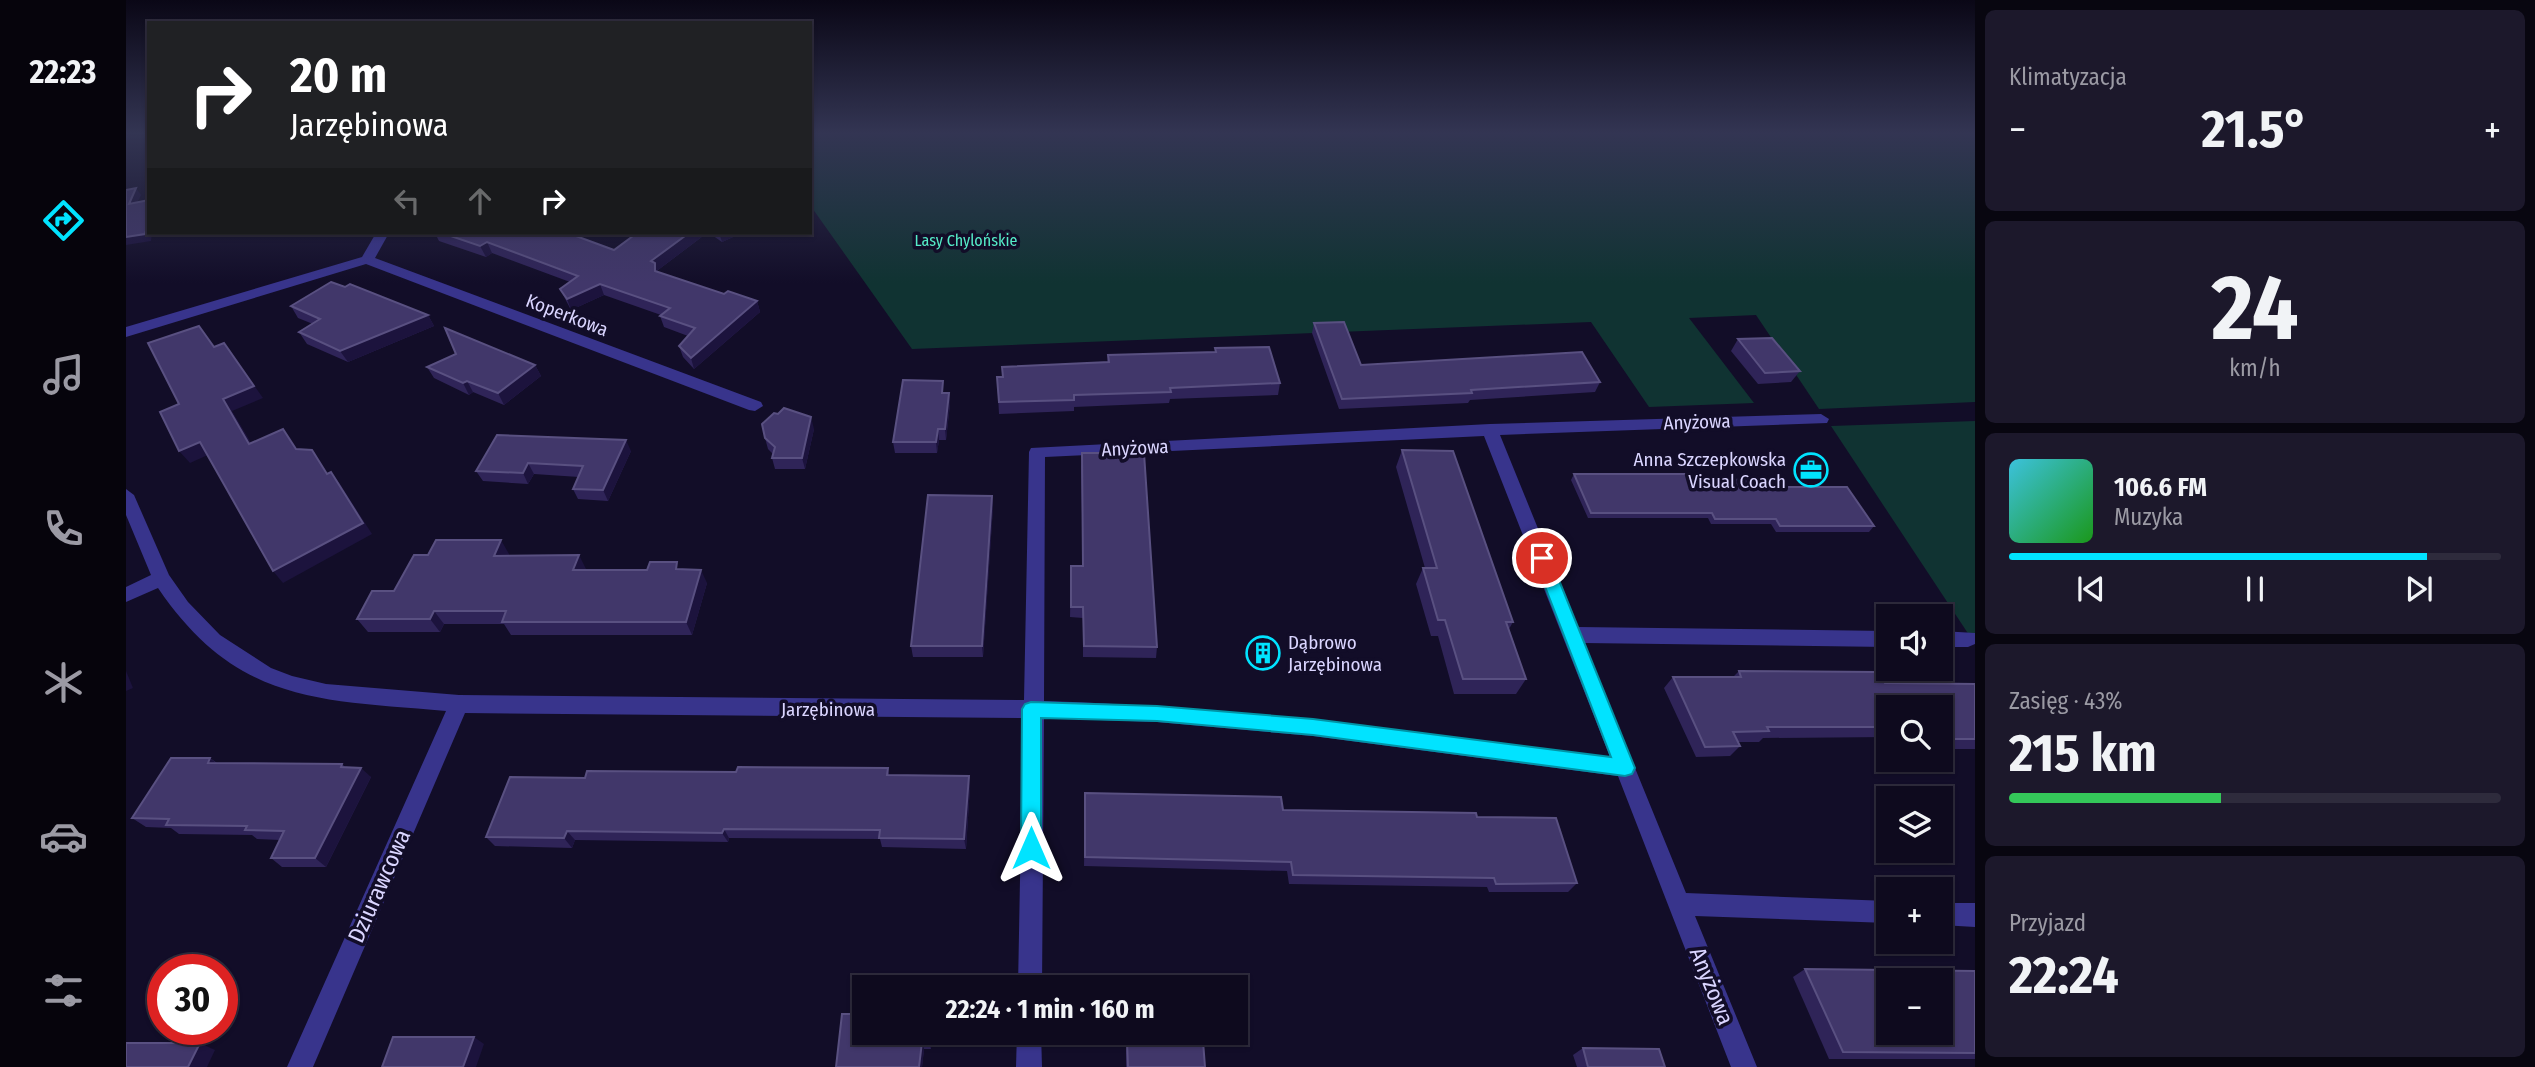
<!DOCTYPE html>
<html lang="pl">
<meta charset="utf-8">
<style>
:root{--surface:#0e0a1e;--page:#1c182b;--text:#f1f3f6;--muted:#9b9aa4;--line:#2e2b3c;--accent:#01e3ff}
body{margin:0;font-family:"Fira Sans Condensed",sans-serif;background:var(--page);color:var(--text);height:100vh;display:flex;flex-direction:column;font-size:26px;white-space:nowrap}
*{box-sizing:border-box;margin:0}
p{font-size:23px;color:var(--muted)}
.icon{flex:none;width:38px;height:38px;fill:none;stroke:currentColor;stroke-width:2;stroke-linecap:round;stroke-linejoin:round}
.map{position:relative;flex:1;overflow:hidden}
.details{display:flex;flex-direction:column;gap:10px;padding:10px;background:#080610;width:560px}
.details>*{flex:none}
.hud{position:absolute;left:21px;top:21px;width:665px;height:214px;border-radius:0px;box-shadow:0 2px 5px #0004,0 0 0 2px var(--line);background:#202124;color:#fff;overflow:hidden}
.controls{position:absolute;left:1750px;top:604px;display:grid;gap:14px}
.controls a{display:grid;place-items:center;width:77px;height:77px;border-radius:0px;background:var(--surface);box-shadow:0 2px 5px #0004,0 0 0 2px var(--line);font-size:35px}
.speed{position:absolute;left:21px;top:954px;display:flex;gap:14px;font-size:35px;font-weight:700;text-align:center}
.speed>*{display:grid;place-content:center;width:91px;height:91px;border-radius:50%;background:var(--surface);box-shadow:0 2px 5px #0004,0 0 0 2px var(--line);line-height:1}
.speed .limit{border:10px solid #d22;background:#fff;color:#111}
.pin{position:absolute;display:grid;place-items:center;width:60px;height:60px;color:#fff;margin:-30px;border:4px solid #fff;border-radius:50%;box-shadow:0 2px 7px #0007}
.me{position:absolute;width:77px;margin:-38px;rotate:0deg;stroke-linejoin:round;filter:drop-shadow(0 0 5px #0008)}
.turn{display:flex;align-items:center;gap:24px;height:147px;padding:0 28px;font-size:32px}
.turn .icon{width:91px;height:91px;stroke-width:2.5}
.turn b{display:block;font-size:49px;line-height:60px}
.lanes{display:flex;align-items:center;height:66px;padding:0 28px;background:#0003;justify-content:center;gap:35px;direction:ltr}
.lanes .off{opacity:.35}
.big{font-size:52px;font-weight:700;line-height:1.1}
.details .card{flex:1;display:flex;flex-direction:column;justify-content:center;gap:10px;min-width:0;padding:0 24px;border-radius:10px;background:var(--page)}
.details .dial{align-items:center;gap:0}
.dial b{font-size:91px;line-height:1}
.song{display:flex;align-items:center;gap:21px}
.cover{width:84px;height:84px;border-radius:10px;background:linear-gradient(135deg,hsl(190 70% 55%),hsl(120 70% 35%))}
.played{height:7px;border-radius:4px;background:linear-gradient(90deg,var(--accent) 85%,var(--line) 85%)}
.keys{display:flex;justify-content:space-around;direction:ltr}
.heat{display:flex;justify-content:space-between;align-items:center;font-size:38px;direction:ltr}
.charge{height:10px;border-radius:5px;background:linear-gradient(90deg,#34c759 43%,var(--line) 0)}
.trip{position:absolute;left:726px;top:975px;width:396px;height:70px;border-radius:0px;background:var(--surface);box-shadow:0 2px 5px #0004,0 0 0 2px var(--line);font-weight:700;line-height:70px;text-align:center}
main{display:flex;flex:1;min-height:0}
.tabs{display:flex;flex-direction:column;width:126px;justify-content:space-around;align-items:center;background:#06040c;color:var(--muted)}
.tabs .icon{width:49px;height:49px}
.tabs .active{color:var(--accent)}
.tabs b{font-size:32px;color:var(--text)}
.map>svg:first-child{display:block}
</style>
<main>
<nav class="tabs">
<b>22:23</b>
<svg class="icon active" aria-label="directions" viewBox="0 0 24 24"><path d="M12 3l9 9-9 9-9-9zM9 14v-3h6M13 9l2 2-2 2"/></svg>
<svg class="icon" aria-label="music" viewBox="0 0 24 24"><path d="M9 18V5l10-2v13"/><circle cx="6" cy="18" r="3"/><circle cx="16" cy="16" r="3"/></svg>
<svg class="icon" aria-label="phone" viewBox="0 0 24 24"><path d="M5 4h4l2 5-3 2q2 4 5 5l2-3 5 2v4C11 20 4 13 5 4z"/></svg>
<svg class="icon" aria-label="climate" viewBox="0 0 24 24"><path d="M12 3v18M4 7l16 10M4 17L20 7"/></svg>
<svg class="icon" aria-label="car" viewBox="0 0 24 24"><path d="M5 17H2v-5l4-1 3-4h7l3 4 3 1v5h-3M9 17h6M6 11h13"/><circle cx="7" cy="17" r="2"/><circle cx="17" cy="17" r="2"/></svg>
<svg class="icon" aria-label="filters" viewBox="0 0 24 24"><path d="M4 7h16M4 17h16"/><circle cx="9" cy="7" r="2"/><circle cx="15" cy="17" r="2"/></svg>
</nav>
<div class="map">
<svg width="1849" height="1067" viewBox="0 0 1849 1067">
<rect width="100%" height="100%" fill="#120d28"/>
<g fill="#103332">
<path d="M684 133H1849V402L1693 409 1630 315 1563 318 1628 403 1523 407 1465 322 786 349 684 205Z"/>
<path d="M1849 421V644L1705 426Z"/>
</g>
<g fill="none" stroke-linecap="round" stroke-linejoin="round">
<g fill="#38348c" fill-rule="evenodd">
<path d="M250 233H263L249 258 635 402 637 406 629 411 623 410 240 264 0 337V327L236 257Z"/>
<path d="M1695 414 1703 419 1701 423 1374 435 1452 627 1762 631V647L1458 643 1560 893 1762 901V923L1569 916 1631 1067H1605L1492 776 1187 736 1031 722 918 718 916 987H892L897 718 339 713 187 1067H161L320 711C193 700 111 704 32 588L0 602V587L25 575 0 515V489L8 495 43 575 62 602 94 635 145 668 166 676 200 684 333 695 898 700 903 452 905 448 1364 424ZM1358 436 1484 757C1295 732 1109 707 918 701L919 457Z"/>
<path d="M1815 631 1849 633V644L1842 647H1815Z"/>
<path d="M1815 903H1849V927L1815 925Z"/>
<path d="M891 1032H915L916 1067H890Z"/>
</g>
</g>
<g fill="#2f2458">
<path d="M309 233H442L488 250 581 233 532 270V272L598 294 631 301 634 312 568 369 557 357 553 346 562 336 538 327 534 316 535 315 478 295 445 310 434 289 444 282 366 253 360 257 313 241Z"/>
<path d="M583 233H616L596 242Z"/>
<path d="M219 287 302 315 308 326 222 362 181 344 173 332 187 324 172 318 165 306Z"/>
<path d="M1188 323 1235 365 1474 382 1469 392 1344 400 1342 403 1213 409 1186 333Z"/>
<path d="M1612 339 1674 371 1665 382 1632 384 1605 351Z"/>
<path d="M1089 348 1154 383 1152 395 1044 399 1043 403 948 407V411L873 414 871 377 981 362 982 355 1089 352Z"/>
<path d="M409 365 415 376 378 405 347 392 343 395 308 378 301 367Z"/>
<path d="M818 393H823L824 404 820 440H813L811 453H769L767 442Z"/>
<path d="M688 429 679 469H649L646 458 647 454 642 449 639 438Z"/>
<path d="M371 435 505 451 482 501 452 499 447 489 453 477 408 474 402 484 357 481 350 471Z"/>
<path d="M1276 450 1387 622 1383 629 1400 679 1390 694H1328L1312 636H1305L1290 584 1297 568H1299L1270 467Z"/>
<path d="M955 464 1031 647 1030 658 957 657V618L944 617 945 566H957Z"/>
<path d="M1448 474 1567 479 1631 487 1748 526 1743 532H1650L1645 524H1585L1582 518H1462L1445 480Z"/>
<path d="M866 496 867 507 857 657H787L785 646Z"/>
<path d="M383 554 382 556 460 569V570L554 569 581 583 566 635H385L378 624H318L314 632H242L231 619 268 591Z"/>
<path d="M1613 671 1759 683 1849 684V749H1815V707H1762V737L1637 738 1633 742H1612L1614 746 1604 756 1570 757 1538 688 1547 677H1607Z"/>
<path d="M84 758 91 763 216 764 220 768 245 777 200 867H156L145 858 154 840 131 839 126 835 53 834 45 828 20 827 6 818Z"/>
<path d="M762 768 763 775 844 786 840 849 756 847 754 839 603 838 602 842 449 840 446 848 369 846 360 837 459 778Z"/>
<path d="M959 803 1351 817 1451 883 1442 892H1363L1361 887 1163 884 1161 871 958 866Z"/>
<path d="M1679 969 1849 971V1059H1703L1667 977Z"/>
<path d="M738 1032H806L805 1049H798L796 1067H710Z"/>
<path d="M1001 1042 1079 1067H1000V1049Z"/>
<path d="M1457 1048 1539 1067H1451L1447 1055Z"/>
</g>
<g fill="#1c133d">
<path d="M10 188 15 195 8 210 3 204Z"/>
<path d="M23 219V233H26L25 241 0 245V237Z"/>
<path d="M563 233H581L532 270 533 282 525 261Z"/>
<path d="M593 233H616L596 242Z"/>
<path d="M361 242 366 253 360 257 354 246Z"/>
<path d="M474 284 478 295 445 310 441 299Z"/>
<path d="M631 301 634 312 568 369 565 358Z"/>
<path d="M302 315 308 326 222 362 214 351Z"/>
<path d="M98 343 137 398 106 411 133 456 123 444 97 399Z"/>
<path d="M409 365 415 376 378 405 372 393Z"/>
<path d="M341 381 347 392 343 395 337 383Z"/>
<path d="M823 393 824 404 820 440 819 429Z"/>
<path d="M685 417 688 429 679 469 676 458Z"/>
<path d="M812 429 813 440 811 453 810 442Z"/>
<path d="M500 440 505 451 482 501 477 490Z"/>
<path d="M74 442 84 454 64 463 53 451Z"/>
<path d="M402 463 408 474 402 484 397 473Z"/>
<path d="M205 472 214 484 246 534 157 583 147 571Z"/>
<path d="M866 496 867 507 857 657 856 646Z"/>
<path d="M375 540 383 554 376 569 368 556Z"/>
<path d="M453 555 460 569 454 583 447 570Z"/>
<path d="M575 570 581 583 566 635 560 622Z"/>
<path d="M308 611 318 624 314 632 304 619Z"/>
<path d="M0 671 7 688 0 691Z"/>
<path d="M84 758 96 768 82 763Z"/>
<path d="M235 768 245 777 200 867 189 858Z"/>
<path d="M843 776 844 786 840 849 838 839Z"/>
<path d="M598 829 603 838 602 842 596 833Z"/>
<path d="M441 831 449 840 446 848 438 838Z"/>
<path d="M804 1032H806L805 1049 803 1042Z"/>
<path d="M348 1037 358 1044 350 1067H337Z"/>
<path d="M796 1042 798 1049 796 1067H793Z"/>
<path d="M74 1043 89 1050 81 1067H62Z"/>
</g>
<g fill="#41376a" stroke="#595081" stroke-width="2" fill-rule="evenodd">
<path d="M10 188 3 204 23 200V219L19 234 0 237V190Z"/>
<path d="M316 233H442L488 250 511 233H563L525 261 529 263V271L598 294 602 291 631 301 565 358 553 346 569 328 534 316 544 308 474 284 441 299 434 289 452 276 361 242 354 246Z"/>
<path d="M205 282 219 287 224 284 302 315 214 351 173 332 194 319 165 306Z"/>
<path d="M1218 322 1235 365 1456 352 1474 382 1345 390 1346 393 1216 399 1188 323Z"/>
<path d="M73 326 88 347 98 343 128 386 97 399 123 444 157 429 170 449 186 450 201 474 205 472 237 523 147 571 74 442 53 451 34 412 53 404 22 343Z"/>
<path d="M319 328 409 365 372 393 341 381 337 383 301 367 330 354Z"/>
<path d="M1646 338 1674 371 1639 373 1612 339Z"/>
<path d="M1143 347 1154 383 1044 388 1045 392 948 395V400L873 402 871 377H877L876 367 983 362 982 355 1090 352 1089 348Z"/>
<path d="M777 380 817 381 816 393H823L819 429H812L810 442H767Z"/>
<path d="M658 408 685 417 676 458H646L649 447 639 438 636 424 648 413 652 414Z"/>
<path d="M371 435 500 440 477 490 447 489 457 466 402 463 397 473 350 471Z"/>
<path d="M1276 450 1327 451 1387 622H1380L1400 679H1337L1319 620H1312L1297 568H1311Z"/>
<path d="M956 453H1018L1031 647 958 646 957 607H945V566H957Z"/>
<path d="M1448 474H1565L1567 479 1626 480 1631 487H1721L1748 526H1654L1650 519H1589L1586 513H1465Z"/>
<path d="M802 495 866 496 856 646H785Z"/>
<path d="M310 540H375L368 556 453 555 447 570H521L524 562H551L550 569 575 570 560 622H376L380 611H308L304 619H231L246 591H268L288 555H302Z"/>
<path d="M1613 671 1752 672 1759 683 1849 684V739H1815V707H1762V727H1641L1643 731 1607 732 1614 746 1579 747 1547 677H1615Z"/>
<path d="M45 758H84L82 763 216 764 215 767 235 768 189 858H145L158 831 119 830 121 826 40 825 43 819 6 818Z"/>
<path d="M612 767 762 768 761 775 843 776 838 839 753 838 754 830 598 829 596 833 441 831 438 838 360 837 384 777 459 778 461 771 610 772Z"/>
<path d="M959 793 1155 797 1157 810 1350 813 1351 817 1430 818 1451 883 1370 884 1368 878 1167 875 1165 862 959 857Z"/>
<path d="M1679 969 1849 971V1053L1717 1052ZM1762 980H1815V1032H1762Z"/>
<path d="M716 1014H738V1032H804L803 1042H796L793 1067H710Z"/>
<path d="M267 1037H348L337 1067H256Z"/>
<path d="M1077 1041 1079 1067H1002L1001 1042Z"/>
<path d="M0 1043H74L62 1067H0Z"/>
<path d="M1457 1048 1533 1049 1539 1067H1462Z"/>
</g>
<linearGradient id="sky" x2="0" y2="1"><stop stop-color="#0a0716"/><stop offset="0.47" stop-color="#333553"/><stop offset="1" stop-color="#333553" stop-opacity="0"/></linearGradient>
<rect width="1849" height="283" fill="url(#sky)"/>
<path fill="#01e3ff" stroke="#0194a6" stroke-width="2" d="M1416 552 1424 558 1509 768 1506 774 1499 776 1187 735 1031 721 915 718V848L912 855 905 858 897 855 895 848 896 709 899 704 905 702 1031 706 1187 719 1485 757 1408 558Z"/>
<defs>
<symbol id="office-ring" viewBox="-11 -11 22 22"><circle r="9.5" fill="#120d28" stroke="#01e3ff" stroke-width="1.5"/><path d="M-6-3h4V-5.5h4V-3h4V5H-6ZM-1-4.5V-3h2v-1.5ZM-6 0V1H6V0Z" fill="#01e3ff"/></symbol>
<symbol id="building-ring" viewBox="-11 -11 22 22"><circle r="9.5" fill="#120d28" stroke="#01e3ff" stroke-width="1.5"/><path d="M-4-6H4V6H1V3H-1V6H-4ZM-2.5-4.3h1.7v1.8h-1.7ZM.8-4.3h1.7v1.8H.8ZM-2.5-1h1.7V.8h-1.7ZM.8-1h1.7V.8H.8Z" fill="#01e3ff"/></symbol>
</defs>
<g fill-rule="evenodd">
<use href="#office-ring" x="1666" y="451" width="38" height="38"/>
<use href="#building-ring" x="1118" y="634" width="38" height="38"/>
</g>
<g text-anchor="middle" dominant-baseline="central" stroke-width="7" stroke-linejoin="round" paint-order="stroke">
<g font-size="16" fill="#55ebc7" stroke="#120d28">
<text x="840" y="240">Lasy Chylońskie</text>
</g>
<g font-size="19" fill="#dad5ff" stroke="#120d28">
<text transform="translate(441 315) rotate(21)">Koperkowa</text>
<text transform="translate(1571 422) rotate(-2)">Anyżowa</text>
<text transform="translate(1009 448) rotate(-3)">Anyżowa</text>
<text x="702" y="709">Jarzębinowa</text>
</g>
<g font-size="19" fill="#dad5ff" stroke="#120d28" text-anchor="end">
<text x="1660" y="459">Anna Szczepkowska<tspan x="1660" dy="22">Visual Coach</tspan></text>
<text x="1162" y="642" text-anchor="start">Dąbrowo<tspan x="1162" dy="22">Jarzębinowa</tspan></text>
</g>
<g font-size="23" fill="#dad5ff" stroke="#120d28">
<text transform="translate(253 886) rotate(-66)">Dziurawcowa</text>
<text transform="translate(1586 986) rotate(68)">Anyżowa</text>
</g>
</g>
</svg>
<div class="controls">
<a><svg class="icon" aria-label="sound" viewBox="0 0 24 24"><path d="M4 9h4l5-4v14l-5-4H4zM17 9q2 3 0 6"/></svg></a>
<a><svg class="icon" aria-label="search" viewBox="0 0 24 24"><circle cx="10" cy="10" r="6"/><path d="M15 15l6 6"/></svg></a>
<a><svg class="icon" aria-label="layers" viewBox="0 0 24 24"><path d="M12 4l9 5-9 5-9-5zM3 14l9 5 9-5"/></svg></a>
<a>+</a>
<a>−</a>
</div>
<div class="speed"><div class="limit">30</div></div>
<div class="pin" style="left:1416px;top:558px;background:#d93025"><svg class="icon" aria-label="arrive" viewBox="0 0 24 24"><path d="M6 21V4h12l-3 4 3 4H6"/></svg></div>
<svg class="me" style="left:905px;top:848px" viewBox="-20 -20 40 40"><path d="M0-17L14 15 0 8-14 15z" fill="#01e3ff" stroke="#fff" stroke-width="4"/></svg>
<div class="trip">22:24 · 1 min · 160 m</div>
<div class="hud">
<div class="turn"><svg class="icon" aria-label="right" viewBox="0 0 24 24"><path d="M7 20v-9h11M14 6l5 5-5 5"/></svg><div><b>20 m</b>Jarzębinowa</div></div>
<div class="lanes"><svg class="icon off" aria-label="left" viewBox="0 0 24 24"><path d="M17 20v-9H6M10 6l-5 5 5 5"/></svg><svg class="icon off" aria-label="ahead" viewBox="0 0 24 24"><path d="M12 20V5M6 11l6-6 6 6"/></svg><svg class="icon" aria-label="right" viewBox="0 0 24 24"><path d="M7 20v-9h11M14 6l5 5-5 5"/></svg></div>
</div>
</div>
<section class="details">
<div class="card"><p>Klimatyzacja</p>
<div class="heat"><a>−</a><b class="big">21.5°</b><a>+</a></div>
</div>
<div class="card dial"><b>24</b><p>km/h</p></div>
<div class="card">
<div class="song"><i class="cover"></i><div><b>106.6 FM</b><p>Muzyka</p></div></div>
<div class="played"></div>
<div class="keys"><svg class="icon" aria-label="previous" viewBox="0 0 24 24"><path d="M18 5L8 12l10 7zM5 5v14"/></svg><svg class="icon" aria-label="pause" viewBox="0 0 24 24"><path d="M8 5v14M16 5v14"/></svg><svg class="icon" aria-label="next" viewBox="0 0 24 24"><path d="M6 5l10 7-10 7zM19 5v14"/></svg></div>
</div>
<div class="card"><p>Zasięg · 43%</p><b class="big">215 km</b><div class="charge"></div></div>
<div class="card"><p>Przyjazd</p><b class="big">22:24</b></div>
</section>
</main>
